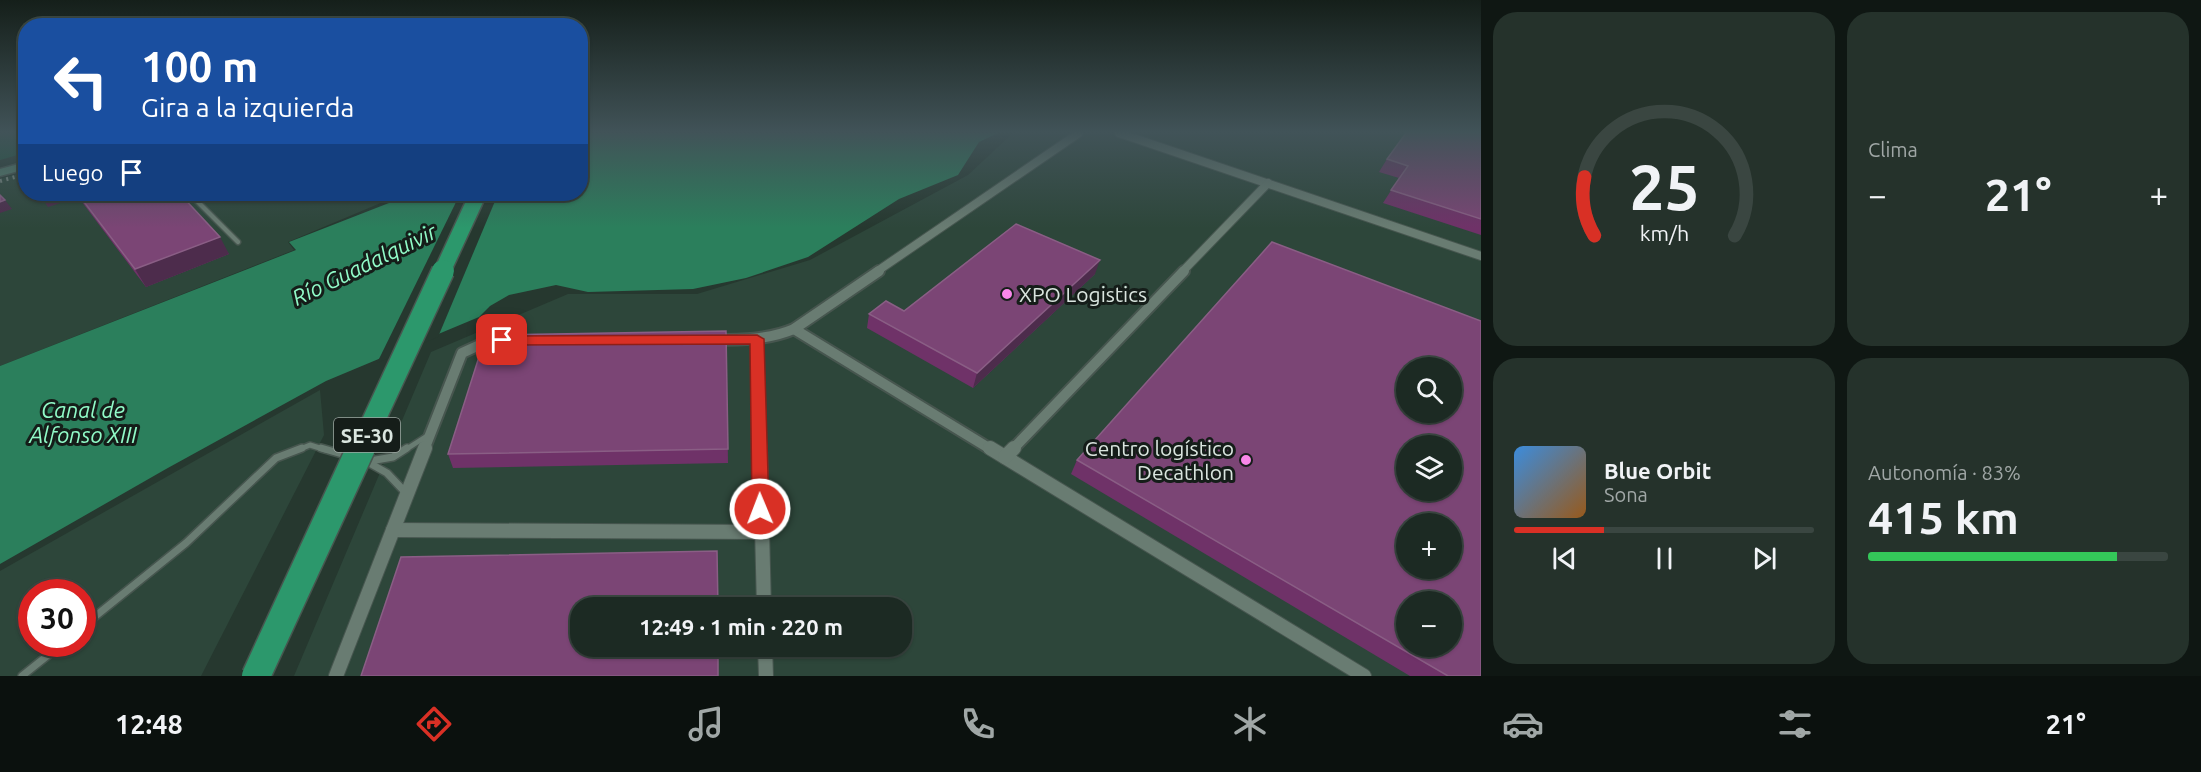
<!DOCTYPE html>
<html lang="es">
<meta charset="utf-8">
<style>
:root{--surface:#1c2a23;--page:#25322b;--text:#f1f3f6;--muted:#a0a7a6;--line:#3a4641;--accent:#d93025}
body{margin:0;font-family:Ubuntu,sans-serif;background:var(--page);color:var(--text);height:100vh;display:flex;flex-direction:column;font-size:22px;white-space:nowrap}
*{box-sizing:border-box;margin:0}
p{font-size:20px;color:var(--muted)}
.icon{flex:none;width:33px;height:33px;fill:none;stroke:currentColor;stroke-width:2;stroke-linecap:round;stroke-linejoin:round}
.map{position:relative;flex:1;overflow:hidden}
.drawer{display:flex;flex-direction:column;gap:12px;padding:12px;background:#0f1713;width:720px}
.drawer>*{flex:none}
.hud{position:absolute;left:18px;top:18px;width:570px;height:183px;border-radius:24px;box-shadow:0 2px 4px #0004,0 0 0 2px var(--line);background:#1a4fa0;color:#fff;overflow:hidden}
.controls{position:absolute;left:1396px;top:357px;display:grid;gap:12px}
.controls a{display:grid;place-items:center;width:66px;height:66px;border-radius:50%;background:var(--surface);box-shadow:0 2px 4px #0004,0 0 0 2px var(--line);font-size:30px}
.speed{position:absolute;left:18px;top:579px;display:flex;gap:12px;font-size:30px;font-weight:700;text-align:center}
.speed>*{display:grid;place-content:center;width:78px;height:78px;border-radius:50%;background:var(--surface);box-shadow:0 2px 4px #0004,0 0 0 2px var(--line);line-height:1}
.speed .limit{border:9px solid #d22;background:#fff;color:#111}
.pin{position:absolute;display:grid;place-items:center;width:51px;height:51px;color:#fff;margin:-26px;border-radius:12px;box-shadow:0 3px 9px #0006}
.me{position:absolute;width:66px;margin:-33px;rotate:359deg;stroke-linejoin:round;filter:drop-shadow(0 0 4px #0008)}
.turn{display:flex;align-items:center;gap:21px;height:126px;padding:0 24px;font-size:27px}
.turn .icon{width:78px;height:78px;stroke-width:2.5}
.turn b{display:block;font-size:42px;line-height:51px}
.then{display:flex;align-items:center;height:57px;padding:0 24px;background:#0003;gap:12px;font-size:22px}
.big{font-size:45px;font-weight:700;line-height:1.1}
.drawer .widget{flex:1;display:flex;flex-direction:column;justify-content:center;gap:9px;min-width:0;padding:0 21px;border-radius:24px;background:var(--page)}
.drawer .dial{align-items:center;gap:0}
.dial svg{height:156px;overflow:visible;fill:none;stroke:var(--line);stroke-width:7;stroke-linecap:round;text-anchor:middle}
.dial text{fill:var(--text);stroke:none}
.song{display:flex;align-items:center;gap:18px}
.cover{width:72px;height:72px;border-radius:9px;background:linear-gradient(135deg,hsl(210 70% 55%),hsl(30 70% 35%))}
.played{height:6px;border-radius:3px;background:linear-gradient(90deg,var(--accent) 30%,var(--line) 30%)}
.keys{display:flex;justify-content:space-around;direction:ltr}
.heat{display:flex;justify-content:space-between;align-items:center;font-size:33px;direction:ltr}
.charge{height:9px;border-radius:4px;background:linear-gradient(90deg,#34c759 83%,var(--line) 0)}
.drawer .tiles{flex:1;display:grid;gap:12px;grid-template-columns:repeat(2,1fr)}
.trip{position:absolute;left:570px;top:597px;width:342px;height:60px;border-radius:24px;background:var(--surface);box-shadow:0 2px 4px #0004,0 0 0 2px var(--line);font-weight:700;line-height:60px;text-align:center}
.tab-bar{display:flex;height:96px;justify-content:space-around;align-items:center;background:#0b110e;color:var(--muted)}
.tab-bar .icon{width:42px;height:42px}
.tab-bar .on{color:var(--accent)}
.tab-bar b{font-size:27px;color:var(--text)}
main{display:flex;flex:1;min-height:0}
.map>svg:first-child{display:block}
</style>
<main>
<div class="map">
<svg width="1481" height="676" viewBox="0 0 1481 676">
<rect width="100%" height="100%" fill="#26382f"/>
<g fill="#2d463a" fill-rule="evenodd">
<path d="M1013 133H1481V676H294L431 352 568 294H697L810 260 968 175ZM1407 368H1452V412H1407ZM1407 446H1452V490H1407ZM1407 524H1452V568H1407ZM1407 602H1452V646H1407ZM580 608H902V646H580Z"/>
<path d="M25 172 26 194H402L288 242 294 250 0 366V179Z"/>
<path d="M320 390 324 435 201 676H0V571ZM32 592H82V644H32Z"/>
</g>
<path fill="#1c563d" d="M0 133H25V153L0 160Z"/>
<path fill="#2b7f5c" d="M581 133H998L979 142 958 175 899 199 808 257 746 278 693 289 588 292 556 285 509 295 490 306 479 317 326 381 166 469 0 564V366L296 250 289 242 412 194H580Z"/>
<path fill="#26382f" d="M460 194H498L438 337 377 363Z"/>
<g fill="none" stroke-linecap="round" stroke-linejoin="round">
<defs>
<path id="service-far2" d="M190 194 238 242"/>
<g id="service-far1">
<path d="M298 450 310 445 326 450"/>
<path d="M405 450 427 436"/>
</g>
<g id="service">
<path d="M321 448 349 456"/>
<path d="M364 460 387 473 406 493"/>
<path d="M370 461 393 457 407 448"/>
<path d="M82 627 186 543 276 458 302 448"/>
<path d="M22 676 62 644"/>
</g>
<g id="minor-far2">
<path d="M1119 133 1481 256"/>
<path d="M876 272 1079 133"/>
<path d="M1182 272 1268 183"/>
</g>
<g id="minor-far1">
<path d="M794 329 992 450"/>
<path d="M757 339 760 450"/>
<path d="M713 340C741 340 768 340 794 329L879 271"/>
<path d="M424 450 462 353 484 343 496 341"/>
<path d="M1012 450 1184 271"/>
</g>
<g id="minor">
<path d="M760 448 764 608"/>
<path d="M990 448 1364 676"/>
<path d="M1005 457 1014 448"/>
<path d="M393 530 761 532"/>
<path d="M765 646 766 676"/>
<path d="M336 676 425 448"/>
</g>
<path id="secondary" d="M26 162V169L0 176V169Z"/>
</defs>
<use href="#service-far2" stroke="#47564f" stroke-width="7"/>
<use href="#service-far1" stroke="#47564f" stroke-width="8"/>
<use href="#service" stroke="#47564f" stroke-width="10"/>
<use href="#minor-far2" stroke="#47564f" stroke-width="10"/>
<use href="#minor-far1" stroke="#47564f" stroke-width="14"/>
<use href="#minor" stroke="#47564f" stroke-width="16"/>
<use href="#secondary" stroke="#47564f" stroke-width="3"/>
<use href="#service-far2" stroke="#697c72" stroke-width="4.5"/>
<use href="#service-far1" stroke="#697c72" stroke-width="5"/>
<use href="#service" stroke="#697c72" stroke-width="7"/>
<use href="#minor-far2" stroke="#697c72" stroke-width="8"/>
<use href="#minor-far1" stroke="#697c72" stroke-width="10"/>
<use href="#minor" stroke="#697c72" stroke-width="14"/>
<use href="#secondary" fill="#578470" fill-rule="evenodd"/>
<path stroke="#7f8e86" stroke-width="4" stroke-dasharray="2 4.5" stroke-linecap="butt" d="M0 181 26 174"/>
<defs>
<path id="motorway-bridge-far2" d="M442 272 478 194"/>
<path id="motorway-bridge-far1" d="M360 450 443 271"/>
<path id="motorway-bridge" d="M256 676 361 448"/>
</defs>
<use href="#motorway-bridge-far2" stroke="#47564f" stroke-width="19" stroke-linecap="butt"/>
<use href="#motorway-bridge-far1" stroke="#47564f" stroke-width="25" stroke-linecap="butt"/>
<use href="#motorway-bridge" stroke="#47564f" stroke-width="31" stroke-linecap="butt"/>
<use href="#motorway-bridge-far2" stroke="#2c986c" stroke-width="16"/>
<use href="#motorway-bridge-far1" stroke="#2c986c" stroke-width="22"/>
<use href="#motorway-bridge" stroke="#2c986c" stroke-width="28"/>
</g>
<g fill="#6f3268">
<path d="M1481 133V235L1383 203 1399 178 1379 172 1387 159Z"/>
<path d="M76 194H180L229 254 146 287Z"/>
<path d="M1095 274 973 388 867 328 869 314 904 311Z"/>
<path d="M726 331 728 463 453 468 448 454Z"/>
<path d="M1077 460 1481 676H1410L1071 474Z"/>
</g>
<g fill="#4d2c4c">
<path d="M35 194H39L42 198 39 199Z"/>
<path d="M39 194H74L76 198 48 207Z"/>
<path d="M205 194H218L207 197Z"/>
<path d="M5 200 12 209 0 213V202Z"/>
<path d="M220 237 229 254 146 287 135 269Z"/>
<path d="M1100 260 1095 274 973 388 977 373Z"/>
</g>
<g fill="#7b4575" stroke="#8a5e85" stroke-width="1.5" fill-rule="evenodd">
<path d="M1406 133H1481V219L1391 190 1408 166 1387 159Z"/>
<path d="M39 194H56L43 198Z"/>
<path d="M78 194H180L220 237 135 269Z"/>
<path d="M0 195 5 200 0 202Z"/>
<path d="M1016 224 1100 260 977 373 869 314 886 301 904 311Z"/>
<path d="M1272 242 1481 321V676H1448L1077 460ZM1407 368H1452V412H1407ZM1407 446H1452V490H1407ZM1407 524H1452V568H1407ZM1407 602H1452V646H1407Z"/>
<path d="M726 331 728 449 448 454 486 335Z"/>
<path d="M717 551 718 608H580V646H718V676H361L401 557Z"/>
</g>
<linearGradient id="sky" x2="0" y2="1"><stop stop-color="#151f1a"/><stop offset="0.58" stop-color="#415358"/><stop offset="1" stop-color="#415358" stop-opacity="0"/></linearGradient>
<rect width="1481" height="228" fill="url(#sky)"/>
<path fill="#d93025" stroke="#8d1f18" stroke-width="1.5" d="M757 335 764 339 769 509 767 514 760 516 754 514 752 509 750 344 502 345 495 340 502 336Z"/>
<g fill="#f987e9" stroke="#151d19" stroke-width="2">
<circle cx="1007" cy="294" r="6"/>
<circle cx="1246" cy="460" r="6"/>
</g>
<g text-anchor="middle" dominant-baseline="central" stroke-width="6" stroke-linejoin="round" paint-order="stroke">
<rect fill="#151d19" stroke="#9fa9a4" stroke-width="1.5" x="334" y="418" width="66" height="34" rx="4.5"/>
<g font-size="20" font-weight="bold" fill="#dae5df">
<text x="367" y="435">SE-30</text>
</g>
<g font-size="21" fill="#dae5df" stroke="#151d19" text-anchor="start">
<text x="1019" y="294">XPO Logistics</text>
<text x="1234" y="448" text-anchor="end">Centro logístico<tspan x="1234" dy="24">Decathlon</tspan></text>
</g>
<g font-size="22" font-style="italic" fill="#91fbc8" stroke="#151d19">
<text transform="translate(364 264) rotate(-26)">Río Guadalquivir</text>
<text x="83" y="409">Canal de<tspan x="83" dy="25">Alfonso XIII</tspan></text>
</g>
</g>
</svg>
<div class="controls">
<a><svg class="icon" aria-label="search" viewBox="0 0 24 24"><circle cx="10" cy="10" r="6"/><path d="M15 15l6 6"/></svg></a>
<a><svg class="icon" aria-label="layers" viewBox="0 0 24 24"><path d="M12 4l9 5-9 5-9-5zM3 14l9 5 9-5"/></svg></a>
<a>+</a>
<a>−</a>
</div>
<div class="speed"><div class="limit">30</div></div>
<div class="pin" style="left:502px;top:340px;background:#d93025"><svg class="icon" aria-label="arrive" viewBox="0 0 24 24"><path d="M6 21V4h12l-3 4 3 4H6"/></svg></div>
<svg class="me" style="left:760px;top:509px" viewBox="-20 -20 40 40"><circle r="17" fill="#d93025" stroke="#fff" stroke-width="3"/><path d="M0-11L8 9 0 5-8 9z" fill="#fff"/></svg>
<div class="trip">12:49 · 1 min · 220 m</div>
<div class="hud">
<div class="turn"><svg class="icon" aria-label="left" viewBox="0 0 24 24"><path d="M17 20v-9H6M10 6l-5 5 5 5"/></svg><div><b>100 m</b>Gira a la izquierda</div></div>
<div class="then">Luego<svg class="icon" aria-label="arrive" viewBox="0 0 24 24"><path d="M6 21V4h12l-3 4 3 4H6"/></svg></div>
</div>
</div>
<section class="drawer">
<div class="tiles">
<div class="widget dial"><svg viewBox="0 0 100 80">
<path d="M14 69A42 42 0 1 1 86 69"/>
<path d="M14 69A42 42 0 0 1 9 39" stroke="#d93025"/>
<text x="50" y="56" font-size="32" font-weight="700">25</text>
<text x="50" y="72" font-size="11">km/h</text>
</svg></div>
<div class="widget"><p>Clima</p>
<div class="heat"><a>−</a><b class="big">21°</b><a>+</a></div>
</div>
<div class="widget">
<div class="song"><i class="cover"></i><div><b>Blue Orbit</b><p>Sona</p></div></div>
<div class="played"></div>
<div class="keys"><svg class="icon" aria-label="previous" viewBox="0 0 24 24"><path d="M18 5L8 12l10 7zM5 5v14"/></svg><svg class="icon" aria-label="pause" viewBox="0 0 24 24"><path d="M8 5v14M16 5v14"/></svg><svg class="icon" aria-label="next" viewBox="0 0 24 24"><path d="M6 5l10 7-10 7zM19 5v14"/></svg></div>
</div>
<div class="widget"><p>Autonomía · 83%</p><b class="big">415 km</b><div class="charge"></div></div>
</div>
</section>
</main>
<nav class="tab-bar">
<b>12:48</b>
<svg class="icon on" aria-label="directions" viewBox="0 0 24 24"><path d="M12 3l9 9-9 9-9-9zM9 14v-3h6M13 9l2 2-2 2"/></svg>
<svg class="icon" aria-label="music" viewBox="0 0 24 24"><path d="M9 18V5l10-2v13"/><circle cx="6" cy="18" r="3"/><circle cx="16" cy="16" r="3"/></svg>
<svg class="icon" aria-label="phone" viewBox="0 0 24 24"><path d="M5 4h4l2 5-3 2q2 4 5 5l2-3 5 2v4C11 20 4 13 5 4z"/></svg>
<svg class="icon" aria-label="climate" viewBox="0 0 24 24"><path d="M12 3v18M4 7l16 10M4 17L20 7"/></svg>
<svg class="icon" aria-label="car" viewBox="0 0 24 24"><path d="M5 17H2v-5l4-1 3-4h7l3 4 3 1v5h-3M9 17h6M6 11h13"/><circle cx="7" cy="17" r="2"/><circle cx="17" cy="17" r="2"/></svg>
<svg class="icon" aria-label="filters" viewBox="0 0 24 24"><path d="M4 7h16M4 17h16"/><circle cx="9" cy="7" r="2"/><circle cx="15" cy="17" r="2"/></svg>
<b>21°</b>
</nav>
